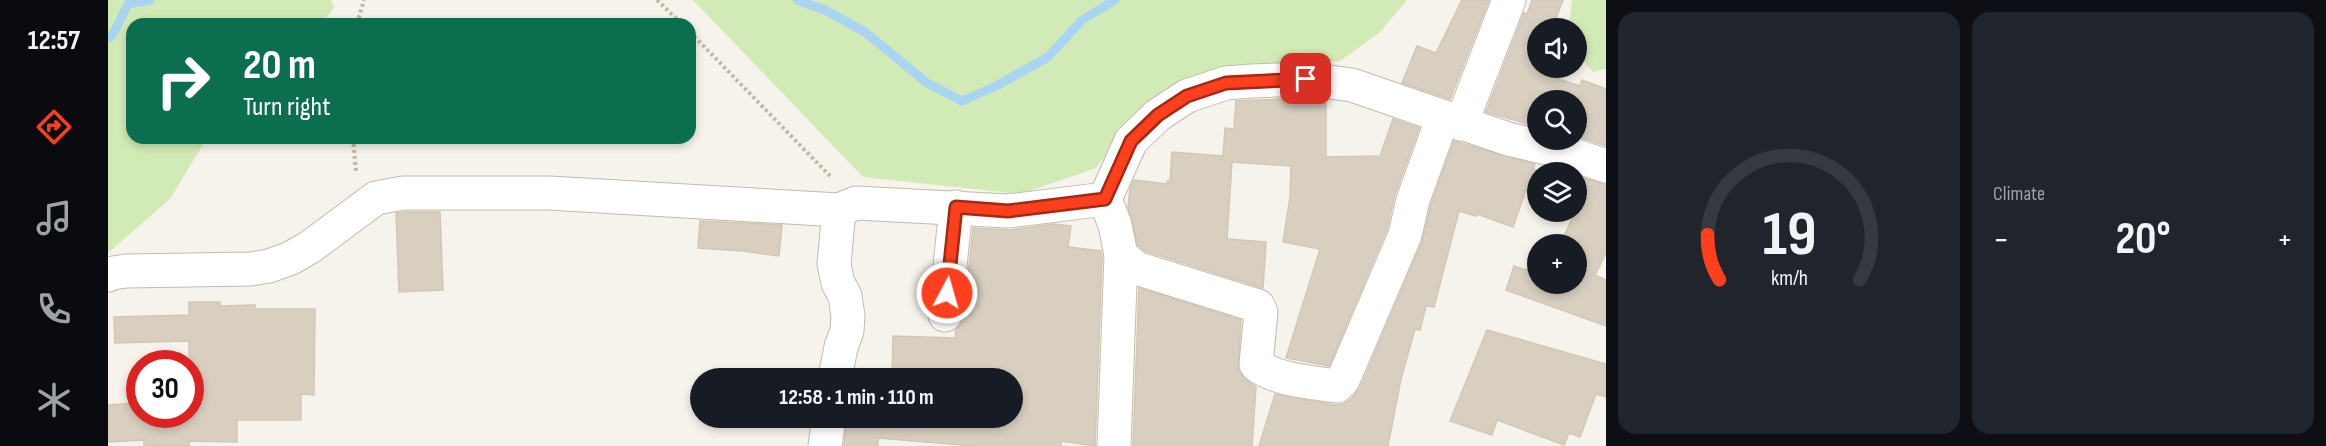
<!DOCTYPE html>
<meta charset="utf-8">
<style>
:root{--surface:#171b24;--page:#20242c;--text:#f1f3f6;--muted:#9ea1a6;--line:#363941;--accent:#fc3f1d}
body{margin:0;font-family:"Sofia Sans Condensed",sans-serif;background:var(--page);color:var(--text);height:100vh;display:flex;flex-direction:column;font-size:22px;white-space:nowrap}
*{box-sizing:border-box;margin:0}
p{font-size:20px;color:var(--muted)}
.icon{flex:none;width:33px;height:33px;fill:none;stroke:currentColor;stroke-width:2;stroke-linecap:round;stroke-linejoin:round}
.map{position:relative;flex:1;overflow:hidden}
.drawer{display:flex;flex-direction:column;gap:12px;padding:12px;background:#0d0f14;width:720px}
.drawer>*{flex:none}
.guide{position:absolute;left:18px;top:18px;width:570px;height:126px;border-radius:18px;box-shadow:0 3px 9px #0003;background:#0b6e4f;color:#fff;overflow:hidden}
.tools{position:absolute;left:1419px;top:18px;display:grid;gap:12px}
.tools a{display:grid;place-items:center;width:60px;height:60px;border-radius:50%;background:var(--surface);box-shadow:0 3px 9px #0003;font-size:30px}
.speed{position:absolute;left:18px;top:350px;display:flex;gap:12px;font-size:30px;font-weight:700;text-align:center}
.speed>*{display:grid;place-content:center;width:78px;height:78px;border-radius:50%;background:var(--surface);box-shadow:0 3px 9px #0003;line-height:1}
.speed .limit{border:9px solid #d22;background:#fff;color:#111}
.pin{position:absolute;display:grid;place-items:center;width:51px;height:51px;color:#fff;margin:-26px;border-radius:12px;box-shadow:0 3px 9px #0006}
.me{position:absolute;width:66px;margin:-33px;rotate:6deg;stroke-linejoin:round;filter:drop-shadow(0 0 4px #0008)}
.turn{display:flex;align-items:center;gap:21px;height:126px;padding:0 18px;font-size:27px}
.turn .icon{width:78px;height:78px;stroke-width:2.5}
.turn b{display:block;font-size:42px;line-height:51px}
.big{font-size:45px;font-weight:700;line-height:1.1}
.drawer .tile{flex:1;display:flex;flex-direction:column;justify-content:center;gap:9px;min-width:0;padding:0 21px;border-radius:18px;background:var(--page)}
.drawer .dial{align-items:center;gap:0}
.dial svg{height:156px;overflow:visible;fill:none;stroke:var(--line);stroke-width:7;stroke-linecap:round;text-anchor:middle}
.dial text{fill:var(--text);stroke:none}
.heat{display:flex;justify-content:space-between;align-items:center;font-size:33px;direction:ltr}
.drawer .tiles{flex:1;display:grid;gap:12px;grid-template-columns:repeat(2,1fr)}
.trip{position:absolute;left:582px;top:368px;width:333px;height:60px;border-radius:30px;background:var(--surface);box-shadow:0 3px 9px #0003;font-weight:700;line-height:60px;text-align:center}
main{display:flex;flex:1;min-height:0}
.dock{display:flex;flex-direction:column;width:108px;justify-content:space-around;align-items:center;background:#090b0e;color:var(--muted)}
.dock .icon{width:42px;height:42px}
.dock .selected{color:var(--accent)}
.dock b{font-size:27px;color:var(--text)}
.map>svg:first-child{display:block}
</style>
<main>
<nav class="dock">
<b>12:57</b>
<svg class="icon selected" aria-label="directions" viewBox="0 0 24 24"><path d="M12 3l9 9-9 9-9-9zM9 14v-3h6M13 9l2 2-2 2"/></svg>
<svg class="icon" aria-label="music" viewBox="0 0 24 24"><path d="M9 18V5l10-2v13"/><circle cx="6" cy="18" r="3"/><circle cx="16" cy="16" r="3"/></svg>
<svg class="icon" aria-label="phone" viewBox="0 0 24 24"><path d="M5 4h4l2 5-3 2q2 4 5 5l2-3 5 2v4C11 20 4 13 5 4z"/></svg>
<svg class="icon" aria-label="climate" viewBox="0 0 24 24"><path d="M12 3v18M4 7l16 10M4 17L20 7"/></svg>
</nav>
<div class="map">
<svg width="1498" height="446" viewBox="0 0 1498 446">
<rect width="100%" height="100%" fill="#f6f3ec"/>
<g fill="#d2eab5">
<path d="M0 0H223L226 7 214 24H24V138H99L62 199 0 253Z"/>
<path d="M585 0H1299L1271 33 1232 61 1103 71 1028 114 988 168 913 194 755 177Z"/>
<path d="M1464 0H1498V69L1485 72 1469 54 1468 28H1461Z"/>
</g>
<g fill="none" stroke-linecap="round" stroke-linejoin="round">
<g stroke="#a9d4f2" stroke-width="9">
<path d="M689 0 717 10 757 32 819 83 854 101 888 86 940 57 974 20 1007 0"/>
<path d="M0 38 5 34 20 4 42 0"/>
</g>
</g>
<g fill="#d8cfc1" stroke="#d3c7b4" stroke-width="1.5">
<path d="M1354 0H1381L1342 99 1294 83 1309 46 1328 53Z"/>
<path d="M1424 0H1455L1444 28H1430V72L1472 86 1474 80 1498 89V146L1468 136V100H1430V127L1378 112 1416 13 1419 14Z"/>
<path d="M1198 98 1218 100V157L1272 156 1285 119 1311 128 1287 194 1279 229 1221 366 1178 358 1212 249 1175 242 1182 197 1183 166 1124 162 1119 239 1158 242 1155 288 1037 251 1030 245 1020 207 1022 189 1026 180 1059 184V181H1062L1064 152 1115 156 1117 128 1126 129 1128 101Z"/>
<path d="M1346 141 1427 164 1425 169 1432 172H1430V197L1418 190 1405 227 1369 214 1368 216 1351 211 1326 307 1318 306 1312 330 1307 329 1293 379 1280 446H1151L1167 394 1227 405 1235 404 1242 400 1252 388 1314 242 1323 205Z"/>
<path d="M1475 178 1498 184V253L1487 275 1498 280V326L1398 290 1406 266 1430 274V284H1468V244H1452L1465 217 1455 212H1468V192Z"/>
<path d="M297 212H332L335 290 291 292 288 213Z"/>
<path d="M592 221 674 225 671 256 635 251 590 248Z"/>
<path d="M945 224 963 226 960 247 993 251 994 257 987 446 953 441V446H867L770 438V446H736L739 417H904V378H746L747 373 784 376 785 336 847 338 848 330 852 325 856 317 865 228 902 230Z"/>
<path d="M1031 288 1133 320 1130 370 1137 379 1148 387 1144 446H1025Z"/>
<path d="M81 302H112V306L147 305V309H207L206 395 193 394V420H129V442L81 441V446L36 445V440L0 442V405L27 403V414H82L81 341 7 343 6 317 81 315Z"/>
<path d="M1379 330 1498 364V397L1488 394 1472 437 1461 433 1456 445 1389 420 1384 435 1342 421Z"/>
</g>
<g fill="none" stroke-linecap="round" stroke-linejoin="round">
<defs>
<g id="minor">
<path d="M1353 124 1401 0"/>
<path d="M997 199 1007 225 1013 255 1028 268 1150 306 1153 312 1148 364 1150 366C1172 381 1204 382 1229 386L1235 380 1297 235 1305 200 1335 117"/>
<path d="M0 275 5 273 18 271 143 269 161 266 183 258 202 247 268 198 295 193H441L731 210 748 203 900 211 997 199 1023 141 1050 115 1079 96 1118 83 1144 81 1199 79 1244 85 1400 139 1456 152 1498 166"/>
<path d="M837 315 848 207"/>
<path d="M727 378 733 347 739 331 740 316 737 296 730 283 726 264 731 210"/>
<path d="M717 446 721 417"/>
<path d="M1006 446 1013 255"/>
</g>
</defs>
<use href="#minor" stroke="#c2bbae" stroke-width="35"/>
<g stroke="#c4b79f" stroke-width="4" stroke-dasharray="3 3" stroke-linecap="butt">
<path d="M549 0 574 24"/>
<path d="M249 24 256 0"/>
<path d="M582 32 724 178"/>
<path d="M245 138 248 172"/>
</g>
<use href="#minor" stroke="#fff" stroke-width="33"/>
</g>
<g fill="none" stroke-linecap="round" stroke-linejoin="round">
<defs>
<path id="route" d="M839 293 848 207 900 211 997 199 1023 141 1050 115 1079 96 1118 83 1198 79"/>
</defs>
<use href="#route" stroke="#a42913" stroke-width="15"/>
<use href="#route" stroke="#fc3f1d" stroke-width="10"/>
</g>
</svg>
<div class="tools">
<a><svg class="icon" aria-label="sound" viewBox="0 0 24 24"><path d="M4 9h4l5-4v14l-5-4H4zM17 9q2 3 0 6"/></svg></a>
<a><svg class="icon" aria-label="search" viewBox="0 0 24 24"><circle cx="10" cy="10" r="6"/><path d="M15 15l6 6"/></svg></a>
<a><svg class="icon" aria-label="layers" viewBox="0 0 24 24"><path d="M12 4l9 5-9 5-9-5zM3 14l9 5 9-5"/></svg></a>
<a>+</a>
</div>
<div class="speed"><div class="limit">30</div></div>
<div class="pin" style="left:1198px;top:79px;background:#d93025"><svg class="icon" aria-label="arrive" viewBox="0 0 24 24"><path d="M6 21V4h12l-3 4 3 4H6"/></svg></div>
<svg class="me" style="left:839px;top:293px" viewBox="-20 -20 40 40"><circle r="17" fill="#fc3f1d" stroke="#fff" stroke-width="3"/><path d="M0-11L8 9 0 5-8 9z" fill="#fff"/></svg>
<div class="trip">12:58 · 1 min · 110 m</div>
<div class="guide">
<div class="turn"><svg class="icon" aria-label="right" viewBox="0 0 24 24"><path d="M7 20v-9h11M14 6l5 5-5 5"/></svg><div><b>20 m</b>Turn right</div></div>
</div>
</div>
<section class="drawer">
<div class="tiles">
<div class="tile dial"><svg viewBox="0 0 100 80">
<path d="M14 69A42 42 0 1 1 86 69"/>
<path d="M14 69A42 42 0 0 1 8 46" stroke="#fc3f1d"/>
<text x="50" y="56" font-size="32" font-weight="700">19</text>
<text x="50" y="72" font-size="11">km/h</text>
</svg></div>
<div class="tile"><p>Climate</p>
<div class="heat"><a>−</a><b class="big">20°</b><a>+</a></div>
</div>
</div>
</section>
</main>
